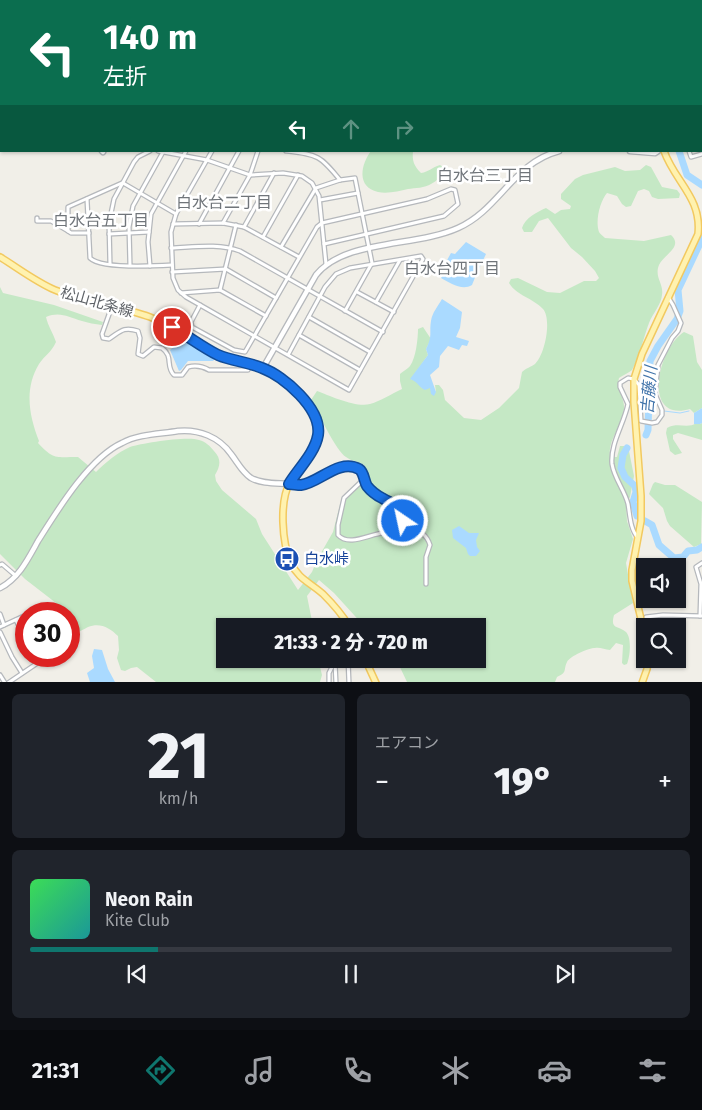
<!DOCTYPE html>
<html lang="ja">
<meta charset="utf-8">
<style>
:root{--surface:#171b24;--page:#20242c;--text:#f1f3f6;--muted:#9ea1a6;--line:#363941;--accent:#0f766e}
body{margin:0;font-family:"Fira Sans","Noto Sans JP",sans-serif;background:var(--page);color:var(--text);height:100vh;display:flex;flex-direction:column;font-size:19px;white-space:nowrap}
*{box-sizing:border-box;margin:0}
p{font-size:16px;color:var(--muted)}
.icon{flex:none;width:28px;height:28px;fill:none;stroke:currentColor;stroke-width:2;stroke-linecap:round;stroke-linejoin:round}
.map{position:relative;height:682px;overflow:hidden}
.details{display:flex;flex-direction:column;gap:12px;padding:12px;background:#0d0f14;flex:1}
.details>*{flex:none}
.banner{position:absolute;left:0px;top:0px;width:702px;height:152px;box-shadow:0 1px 4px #0004;background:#0b6e4f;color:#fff;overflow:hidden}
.tools{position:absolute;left:636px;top:558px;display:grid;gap:10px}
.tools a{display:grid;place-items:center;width:50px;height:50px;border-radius:0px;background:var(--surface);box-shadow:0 1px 4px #0004;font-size:25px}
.speed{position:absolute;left:15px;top:602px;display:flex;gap:10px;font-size:25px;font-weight:700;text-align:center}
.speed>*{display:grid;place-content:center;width:65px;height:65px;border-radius:50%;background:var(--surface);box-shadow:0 1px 4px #0004;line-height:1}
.speed .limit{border:8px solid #d22;background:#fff;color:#111}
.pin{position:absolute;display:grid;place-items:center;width:42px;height:42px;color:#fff;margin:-21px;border:2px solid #fff;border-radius:50%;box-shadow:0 1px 5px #0007}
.me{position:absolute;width:55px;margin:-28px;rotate:326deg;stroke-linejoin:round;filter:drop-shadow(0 0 4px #0008)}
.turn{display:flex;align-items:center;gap:18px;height:105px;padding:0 20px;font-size:22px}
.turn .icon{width:65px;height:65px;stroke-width:2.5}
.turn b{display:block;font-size:35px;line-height:42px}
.lanes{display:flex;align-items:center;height:48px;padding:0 20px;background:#0003;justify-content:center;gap:25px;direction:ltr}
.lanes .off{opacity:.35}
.big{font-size:38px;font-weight:800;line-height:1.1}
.details .card{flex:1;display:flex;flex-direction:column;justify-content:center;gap:8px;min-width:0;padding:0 18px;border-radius:8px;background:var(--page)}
.details .dial{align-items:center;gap:0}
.dial b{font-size:65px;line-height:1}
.song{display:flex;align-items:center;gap:15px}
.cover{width:60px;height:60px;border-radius:8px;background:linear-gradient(135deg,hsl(130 70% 55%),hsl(180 70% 35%))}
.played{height:5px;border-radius:2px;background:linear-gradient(90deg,var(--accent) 20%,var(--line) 20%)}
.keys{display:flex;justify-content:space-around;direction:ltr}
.heat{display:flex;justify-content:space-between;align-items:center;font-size:28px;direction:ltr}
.details .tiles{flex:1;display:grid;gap:12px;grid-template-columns:1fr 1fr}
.card:last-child{grid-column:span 2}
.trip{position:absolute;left:216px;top:618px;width:270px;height:50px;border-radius:0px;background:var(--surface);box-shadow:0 1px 4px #0004;font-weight:800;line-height:50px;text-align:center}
.tab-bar{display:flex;height:80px;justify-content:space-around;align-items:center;background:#090b0e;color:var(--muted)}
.tab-bar .icon{width:35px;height:35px}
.tab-bar .current{color:var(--accent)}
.tab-bar b{font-size:22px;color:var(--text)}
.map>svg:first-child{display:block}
</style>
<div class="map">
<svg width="702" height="683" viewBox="0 0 702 683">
<rect width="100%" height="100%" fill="#f1efe8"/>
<g fill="#c5e8c5">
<path d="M221 0H413L412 1Z"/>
<path d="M659 0H702V71L701 1Z"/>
<path d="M371 151H413C412 161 414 166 421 173 429 172 432 167 440 165L443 167 445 171C441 176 437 181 431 184 425 188 415 188 408 189 399 191 388 194 378 192 356 187 361 164 371 151Z"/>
<path d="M646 165 651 167 662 187 677 190 680 194 679 198 658 199 652 197 649 191 644 189 638 191 631 206 626 207 622 204 617 196 607 193C600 201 595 221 599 232 600 234 603 236 605 238L644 241 671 235C684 247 663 255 659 265 654 277 664 284 662 295 661 305 653 313 649 323 644 336 639 358 632 370 629 373 623 375 619 378 616 389 625 398 624 409 623 427 608 437 610 457H617L620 446H624L629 451 634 476 630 497 626 503 627 521 633 539 626 563 633 603 614 615C610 630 618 625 626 632 632 638 630 657 627 664L624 665 622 663 623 645 616 643 610 650C605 650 600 647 595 648 589 648 570 656 567 662 563 670 568 672 557 677L555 682H407L398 663 394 659H478V626H364L334 593 319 580 307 596 313 626H225V659H318L322 675 320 682H156L137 667 131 668 125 671 121 670 117 658 119 650 118 636C110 628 100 622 88 627 82 630 79 633 72 632L69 626V614H62L56 603 25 579 0 554V287L3 293 54 305 103 322 102 325C95 324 88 323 82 321 68 317 60 311 46 317 48 326 53 333 56 342 51 353 45 355 39 364 24 389 29 415 39 441L38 443C54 460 55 457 78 457L96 472C105 463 118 452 130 447 143 443 187 436 199 440 206 442 210 446 214 451 222 459 220 467 215 475L216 481 222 490 256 519 262 534 298 590 312 572 317 560 333 532 342 497 366 474 367 471 364 465C358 461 351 461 346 457 336 451 318 412 311 400L317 391C330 396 357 408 370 404 381 401 391 394 402 389L400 381V374C403 371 408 369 410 366 416 358 418 338 418 329L423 327 431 339 426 349 428 355 411 379 418 382 422 388H431L436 392 435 385H439L443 390 445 400 464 418 481 420 499 408 519 388 522 372C526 368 531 367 535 364 545 355 552 319 543 309 533 298 517 296 509 283L511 279 518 278 547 292 560 293 584 281H596L599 278 595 271 582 257 571 248 548 218 539 221 532 232H524L522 228C525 218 537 212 546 208L555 214 561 210 570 209 571 206 561 199V194L575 179 583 175 615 167 625 171 640 170Z"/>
<path d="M684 332 693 336 697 362 702 370V408L694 413 690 409C642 423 657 349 684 332Z"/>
<path d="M697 423 700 424 702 423V440L678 433 673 435V439L682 453 675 455 670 451 666 433 667 428C678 422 687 429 697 423Z"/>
<path d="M655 482 665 485H675L702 502 701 544 694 547 670 526 667 521 663 508 649 494 653 484Z"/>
</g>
<g fill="#aadaff">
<path d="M466 242 486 254 476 275 472 285C462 291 450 283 441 278L446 262 451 253 455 254Z"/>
<path d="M442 299 462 312 460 328 456 337 469 341 467 346 462 345 459 350 448 346 440 356 439 367 430 375 436 392 434 396 431 394 430 388 425 390C418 387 420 383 410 379L428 355 426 349C433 336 429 333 431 321 432 313 438 306 442 299Z"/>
<path d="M182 340 215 359 213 361H188L181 370 179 371 170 350Z"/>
<path d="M702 408V423L700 424H694V413Z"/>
<path d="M459 526 469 533H479L476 540 477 547 480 551 476 556H470L468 554 466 548 453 538 452 530Z"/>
<path d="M94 649 102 650 108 669 115 682H90L87 673 94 668 92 656Z"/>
</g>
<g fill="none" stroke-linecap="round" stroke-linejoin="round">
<g stroke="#aadaff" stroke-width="1">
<path d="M649 399H654L657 404"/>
<path d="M664 411 680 413 689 411"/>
</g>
<g stroke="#aadaff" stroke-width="7">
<path d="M607 1V0"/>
<path d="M679 151 687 175 702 185"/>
<path d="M646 435 648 430 650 361 658 346 677 319 680 311 678 290 702 239"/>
<path d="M627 448 623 455 621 468 625 477 635 486 636 492 633 502 637 516"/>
<path d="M645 521 652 525 659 545 674 558 683 557 688 551 697 550 702 547"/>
</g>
<defs>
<g id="minor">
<path d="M158 151 207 160 250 175 283 173 302 176 312 183 319 196 326 264"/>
<path d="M212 151 176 214 171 232 173 278 178 290 186 297 349 390 423 259 421 256 350 268 336 274 325 287 288 355"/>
<path d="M286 151C318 155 320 155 340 180"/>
<path d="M689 151 691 157 702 154"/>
<path d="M123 183 176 214"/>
<path d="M87 199 90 258C101 269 155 266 172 265"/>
<path d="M320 200 358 193"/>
<path d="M37 218V221H51L68 231"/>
<path d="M223 223 250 175 258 151"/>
<path d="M173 224 223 223 244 227 299 257"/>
<path d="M199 224 239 151"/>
<path d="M244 227 274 173"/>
<path d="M89 233H71L68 231V207L122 183"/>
<path d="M109 234 149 232"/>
<path d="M263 237 298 175"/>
<path d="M281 247 316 188 340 180 355 178 372 263 345 311"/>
<path d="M171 248C194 247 219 243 240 251L383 332"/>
<path d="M110 264 109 223 114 199 134 162 138 157 150 151"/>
<path d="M130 265 129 227 133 206 163 152"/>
<path d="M150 266 148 242 151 214 186 151"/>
<path d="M172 272 226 269 276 298"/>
<path d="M220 290 236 225"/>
<path d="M357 292 394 312"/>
<path d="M181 293 220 290 266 316"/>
<path d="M376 302 400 260"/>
<path d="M200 305 191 322 192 327 234 350 245 352 317 227 322 223 427 199 451 189 455 190 458 204 444 216 324 244"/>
<path d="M112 306 102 334 103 338 109 339C120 332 123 326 138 331L140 338 138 354 143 356 154 347 162 348C174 357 165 366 174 375H182L188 367C196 365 202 366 209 370H248L250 364"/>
<path d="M309 317 370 352"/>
<path d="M299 335 360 370"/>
<path d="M364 479 344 498 338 525V535C349 547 370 534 383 533 393 532 400 540 410 540"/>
<path d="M289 484C293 485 298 485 301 485 317 482 344 457 360 470 365 474 365 484 371 490 379 499 391 501 401 508L403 511 404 523C415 529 426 532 430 545L426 557V584"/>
<path d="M638 538C630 529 630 515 628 504 625 491 614 478 612 464 610 444 624 424 628 404L620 387V383L628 378 634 379 639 385 641 421 652 423 657 422 662 415V410L655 394 658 365 672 338 678 331 681 323 673 305 668 297"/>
<path d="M0 565 2 564 16 576"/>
<path d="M0 614 4 625"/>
<path d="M30 614 35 612V614"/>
<path d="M700 616 701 584 696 567 702 563"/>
<path d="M16 620 26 641"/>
<path d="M647 626 646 617 663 615 702 616"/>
<path d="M0 627 26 615"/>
<path d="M0 632 12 657 22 673"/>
<path d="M348 659 349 683"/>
<path d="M335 662 336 683"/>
<path d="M0 675 5 683"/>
<path d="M8 683 39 662 43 656"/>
<path d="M329 683V673L336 659"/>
</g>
<g id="tertiary">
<path d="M0 94 1 95"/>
<path d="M701 109 702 108"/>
<path d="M102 151 103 152"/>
<path d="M630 151 655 153 658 151"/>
<path d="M263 368 316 275C345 239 416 247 458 228 499 210 513 163 559 151"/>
<path d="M0 588C19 578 28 559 38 541 57 511 89 458 122 443 138 434 160 434 178 431 199 429 219 437 231 454 238 463 242 472 251 478 262 484 276 483 289 484"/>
</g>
<g id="primary">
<path d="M591 1 592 0"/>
<path d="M0 257C18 268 36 282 55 290 85 302 119 306 150 317 175 327 195 345 219 355 233 361 248 362 262 368 281 375 313 402 318 422 323 446 300 463 290 482 279 502 282 543 291 563 298 579 311 583 323 594 333 604 342 614 349 626"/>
<path d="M645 636 632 581V570L641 521V496L634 402V379L642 354 698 234C702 198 675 182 664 151"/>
<path d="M365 659 376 683"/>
<path d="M642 683 647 669 648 659"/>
</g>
</defs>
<use href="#minor" stroke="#b5b8bc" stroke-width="5.5"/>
<use href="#tertiary" stroke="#b5b8bc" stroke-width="7"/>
<use href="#primary" stroke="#f2c960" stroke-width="8"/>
<use href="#minor" stroke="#fff" stroke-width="3"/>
<use href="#tertiary" stroke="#fff" stroke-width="4.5"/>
<use href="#primary" stroke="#fff2af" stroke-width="5"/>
</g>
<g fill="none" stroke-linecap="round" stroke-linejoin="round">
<defs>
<path id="route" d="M172 327C188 336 202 347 218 355 232 361 248 362 262 368 284 376 322 409 318 435 315 453 298 469 289 484 293 484 297 485 301 485 319 483 339 458 359 469 364 472 364 481 367 486 371 491 376 495 382 498 393 505 404 505 403 521"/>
</defs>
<use href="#route" stroke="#114b97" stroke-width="12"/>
<use href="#route" stroke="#1a73e8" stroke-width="9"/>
</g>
<defs>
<symbol id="bus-disc" viewBox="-11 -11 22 22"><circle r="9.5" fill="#1a4fb4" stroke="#fff"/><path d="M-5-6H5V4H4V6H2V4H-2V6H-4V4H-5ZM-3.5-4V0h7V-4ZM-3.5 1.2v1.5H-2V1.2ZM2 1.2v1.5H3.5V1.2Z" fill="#fff"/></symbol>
</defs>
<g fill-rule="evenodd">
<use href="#bus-disc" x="273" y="545" width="28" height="28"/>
</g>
<g text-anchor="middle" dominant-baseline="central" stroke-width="5" stroke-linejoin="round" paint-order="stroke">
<g font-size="15" fill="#5f6368" stroke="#fff">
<text transform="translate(97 302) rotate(16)">松山北条線</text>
</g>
<g font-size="15" fill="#164399" stroke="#fff" text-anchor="start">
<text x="304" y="559">白水峠</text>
</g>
<g font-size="16" fill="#70757a" stroke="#fff">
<text x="485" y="175">白水台三丁目</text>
<text x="224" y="202">白水台二丁目</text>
<text x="101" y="220">白水台五丁目</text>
<text x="452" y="268">白水台四丁目</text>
</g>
<g font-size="16" font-style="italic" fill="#4174aa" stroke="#fff">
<text transform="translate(649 390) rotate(-85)">吉藤川</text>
</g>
</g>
</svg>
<div class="tools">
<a><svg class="icon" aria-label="sound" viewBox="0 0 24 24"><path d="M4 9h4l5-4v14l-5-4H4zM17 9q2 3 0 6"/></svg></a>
<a><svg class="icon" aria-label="search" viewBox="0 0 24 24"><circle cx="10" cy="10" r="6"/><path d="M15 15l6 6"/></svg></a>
</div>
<div class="speed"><div class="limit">30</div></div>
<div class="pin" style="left:172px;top:327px;background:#d93025"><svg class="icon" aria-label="arrive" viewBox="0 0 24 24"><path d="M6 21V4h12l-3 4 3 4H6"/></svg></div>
<svg class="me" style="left:403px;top:521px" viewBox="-20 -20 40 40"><circle r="17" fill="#1a73e8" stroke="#fff" stroke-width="3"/><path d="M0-11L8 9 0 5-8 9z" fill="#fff"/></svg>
<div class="trip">21:33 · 2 分 · 720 m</div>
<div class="banner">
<div class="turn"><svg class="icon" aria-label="left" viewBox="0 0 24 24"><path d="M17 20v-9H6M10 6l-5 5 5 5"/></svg><div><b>140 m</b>左折</div></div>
<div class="lanes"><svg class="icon" aria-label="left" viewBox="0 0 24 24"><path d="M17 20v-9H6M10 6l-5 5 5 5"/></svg><svg class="icon off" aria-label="ahead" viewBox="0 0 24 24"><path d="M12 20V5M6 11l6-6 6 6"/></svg><svg class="icon off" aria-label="right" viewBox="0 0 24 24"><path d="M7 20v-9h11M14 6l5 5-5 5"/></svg></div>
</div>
</div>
<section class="details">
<div class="tiles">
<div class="card dial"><b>21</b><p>km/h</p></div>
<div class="card"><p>エアコン</p>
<div class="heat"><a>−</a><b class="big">19°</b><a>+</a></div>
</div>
<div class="card">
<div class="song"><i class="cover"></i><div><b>Neon Rain</b><p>Kite Club</p></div></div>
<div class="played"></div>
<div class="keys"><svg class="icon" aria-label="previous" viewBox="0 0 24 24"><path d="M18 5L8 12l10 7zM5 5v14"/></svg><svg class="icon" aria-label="pause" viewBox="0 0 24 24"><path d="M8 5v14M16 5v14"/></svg><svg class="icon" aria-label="next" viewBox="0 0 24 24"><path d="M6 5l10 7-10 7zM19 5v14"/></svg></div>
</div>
</div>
</section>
<nav class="tab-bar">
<b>21:31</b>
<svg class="icon current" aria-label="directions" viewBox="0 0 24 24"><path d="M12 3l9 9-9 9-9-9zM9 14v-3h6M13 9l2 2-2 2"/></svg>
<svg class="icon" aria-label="music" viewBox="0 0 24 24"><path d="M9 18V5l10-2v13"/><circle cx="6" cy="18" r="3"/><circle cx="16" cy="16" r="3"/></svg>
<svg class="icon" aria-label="phone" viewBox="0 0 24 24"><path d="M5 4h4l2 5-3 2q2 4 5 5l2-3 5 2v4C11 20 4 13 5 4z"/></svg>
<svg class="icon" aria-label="climate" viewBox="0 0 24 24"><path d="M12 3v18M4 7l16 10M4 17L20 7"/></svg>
<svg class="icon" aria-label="car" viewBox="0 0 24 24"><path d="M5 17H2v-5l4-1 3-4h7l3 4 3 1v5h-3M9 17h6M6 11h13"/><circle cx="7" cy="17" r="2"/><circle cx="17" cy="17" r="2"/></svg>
<svg class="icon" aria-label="filters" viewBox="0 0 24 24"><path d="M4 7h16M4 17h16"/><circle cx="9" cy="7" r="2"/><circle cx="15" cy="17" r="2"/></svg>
</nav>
